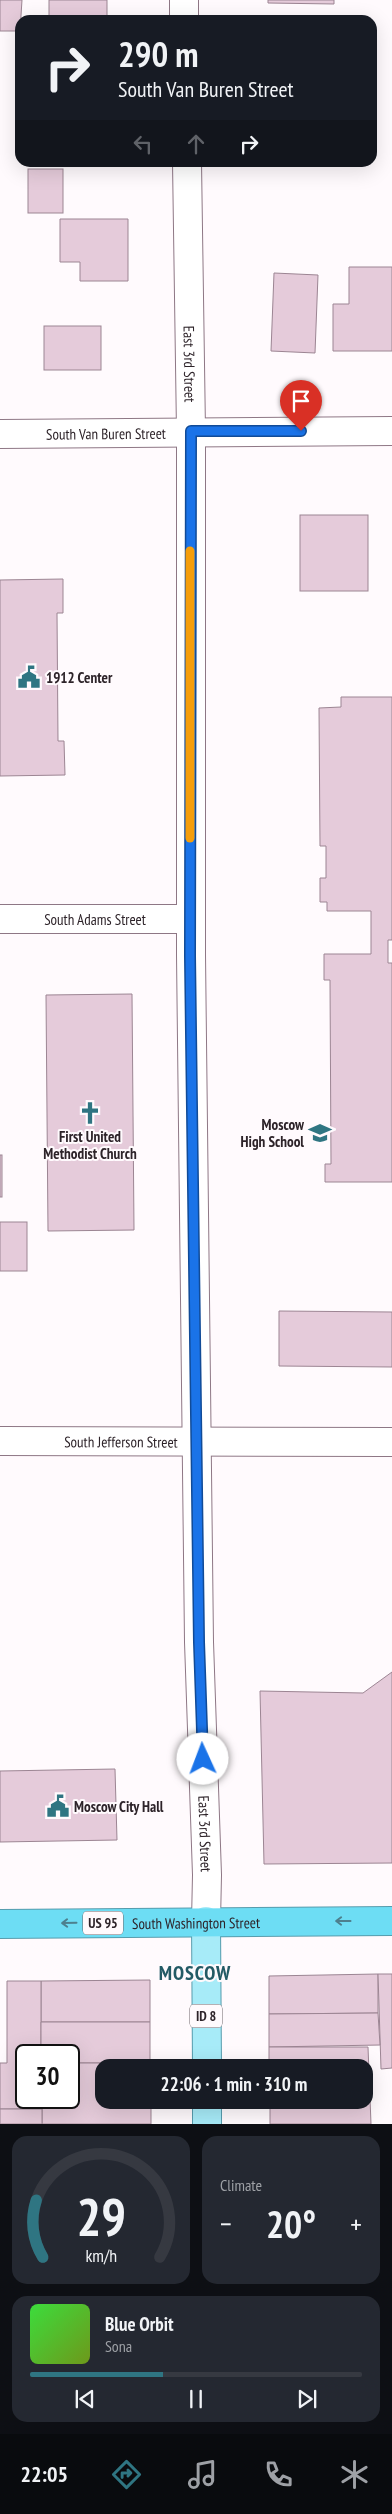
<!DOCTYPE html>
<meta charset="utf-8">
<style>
:root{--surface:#171b24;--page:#242831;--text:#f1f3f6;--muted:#9ea1a6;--line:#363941;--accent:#2f7582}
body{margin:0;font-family:"PT Sans Narrow",sans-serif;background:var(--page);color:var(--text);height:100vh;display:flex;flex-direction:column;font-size:19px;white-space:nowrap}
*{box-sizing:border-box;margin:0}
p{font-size:16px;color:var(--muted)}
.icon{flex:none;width:28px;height:28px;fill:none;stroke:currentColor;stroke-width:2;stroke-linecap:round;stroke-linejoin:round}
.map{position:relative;height:2124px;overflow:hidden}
.details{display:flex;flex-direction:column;gap:12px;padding:12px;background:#0d0f14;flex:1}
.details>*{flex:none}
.banner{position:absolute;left:15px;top:15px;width:362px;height:152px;border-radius:15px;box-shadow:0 5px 20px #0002;background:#171b24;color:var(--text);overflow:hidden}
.speed{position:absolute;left:15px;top:2044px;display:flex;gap:10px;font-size:25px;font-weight:700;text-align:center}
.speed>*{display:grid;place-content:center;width:65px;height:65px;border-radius:50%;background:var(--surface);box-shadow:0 5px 20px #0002;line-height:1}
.speed .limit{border:2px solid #111;border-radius:8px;background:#fff;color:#111}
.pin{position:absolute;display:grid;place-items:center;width:42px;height:42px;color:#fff;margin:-51px -21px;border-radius:50% 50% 50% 0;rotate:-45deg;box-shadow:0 0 5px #0007}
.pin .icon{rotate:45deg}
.me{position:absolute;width:55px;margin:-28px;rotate:358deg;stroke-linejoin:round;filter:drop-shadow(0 0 4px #0008)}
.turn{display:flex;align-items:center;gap:18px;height:105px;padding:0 20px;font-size:22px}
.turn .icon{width:65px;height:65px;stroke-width:2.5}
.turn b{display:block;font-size:35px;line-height:42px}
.lanes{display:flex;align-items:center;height:48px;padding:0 20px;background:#0003;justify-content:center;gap:25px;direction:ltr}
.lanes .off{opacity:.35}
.big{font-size:38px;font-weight:800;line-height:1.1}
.details .tile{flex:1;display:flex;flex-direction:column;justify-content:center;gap:8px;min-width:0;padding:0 18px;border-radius:15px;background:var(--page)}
.details .dial{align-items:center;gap:0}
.dial svg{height:130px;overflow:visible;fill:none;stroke:var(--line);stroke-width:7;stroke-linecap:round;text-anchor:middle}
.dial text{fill:var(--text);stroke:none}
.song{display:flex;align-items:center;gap:15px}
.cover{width:60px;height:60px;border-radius:8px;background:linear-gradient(135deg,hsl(120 70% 55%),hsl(80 70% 35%))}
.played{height:5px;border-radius:2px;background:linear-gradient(90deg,var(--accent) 40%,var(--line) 40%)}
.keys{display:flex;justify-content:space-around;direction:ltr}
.heat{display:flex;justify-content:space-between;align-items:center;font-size:28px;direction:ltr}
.details .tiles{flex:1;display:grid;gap:12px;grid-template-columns:1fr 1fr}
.tile:last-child{grid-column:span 2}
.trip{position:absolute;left:95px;top:2059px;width:278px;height:50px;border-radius:15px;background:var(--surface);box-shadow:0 5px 20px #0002;font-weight:800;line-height:50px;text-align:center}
.tab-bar{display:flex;height:80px;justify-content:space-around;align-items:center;background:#090b0e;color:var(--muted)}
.tab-bar .icon{width:35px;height:35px}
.tab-bar .on{color:var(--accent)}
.tab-bar b{font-size:22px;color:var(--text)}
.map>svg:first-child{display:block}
</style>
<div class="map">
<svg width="392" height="2124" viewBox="0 0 392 2124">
<rect width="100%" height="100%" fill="#fffafd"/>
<g fill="#e5cbda" stroke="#9c8593">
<path d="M0 0H22L20 31H0Z"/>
<rect x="49" y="0" width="58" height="20"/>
<path d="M268 0H334V4L268 3Z"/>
<rect x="28" y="169" width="35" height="44"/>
<path d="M60 219H128V281H80V262H60Z"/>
<path d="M349 267H392V351H333V304H349Z"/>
<path d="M274 273 318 275 315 353 271 351Z"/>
<rect x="44" y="326" width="57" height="44"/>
<rect x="300" y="515" width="68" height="76"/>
<path d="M63 579V613H57L58 741H64L65 775 0 776V580Z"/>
<path d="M341 697H392V940H388V963H392V1182H325V1164H331L330 980H324V954H371V911H327V902H320V878H326V846H320L319 708 341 707Z"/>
<path d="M132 994 134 1230 48 1231 46 995Z"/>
<rect x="0" y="1155" width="2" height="42"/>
<rect x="0" y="1222" width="27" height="49"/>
<path d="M279 1311 392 1312V1367L279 1366Z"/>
<path d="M392 1672V1863L264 1864 260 1691 363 1693Z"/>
<path d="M115 1769 117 1840 0 1842V1771Z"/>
<path d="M378 1974V2013L269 2014V1976Z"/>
<path d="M378 1974H392V2068L381 2069Z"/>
<path d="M150 1980V2022H41V1981Z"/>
<path d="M7 1981H41V2055H26V2098H42V2109H0V2063H7Z"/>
<path d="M378 2013 380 2045 269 2047V2014Z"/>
<path d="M41 2022H150V2063H69V2055H41Z"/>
<path d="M269 2047H368L371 2124H270V2100H364V2068H269Z"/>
<path d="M69 2063H150V2068H104V2100H151V2124H42V2098H69Z"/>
<rect x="0" y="2109" width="42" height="15"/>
</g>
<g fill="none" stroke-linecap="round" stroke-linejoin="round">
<defs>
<g id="minor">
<path d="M184 0V20"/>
<path id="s1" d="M187 162 191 431V955L199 1642 207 1875 206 1921"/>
<path id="s2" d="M0 434 392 431"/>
<path id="s3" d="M0 919H191"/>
<path id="s4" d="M0 1441 392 1442"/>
</g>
<g id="major">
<path d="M206 1921 207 2068"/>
<path d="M207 2100V2124"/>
</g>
<g id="highway">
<path id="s5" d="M0 1924 392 1921"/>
</g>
</defs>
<use href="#minor" stroke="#8e7785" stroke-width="30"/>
<use href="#major" stroke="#579cad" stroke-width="30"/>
<use href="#highway" stroke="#579cad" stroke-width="30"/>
<use href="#minor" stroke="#fff" stroke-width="28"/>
<use href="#major" stroke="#a7ebf8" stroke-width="28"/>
<use href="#highway" stroke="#6dddf4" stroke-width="28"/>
</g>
<defs><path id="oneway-shaft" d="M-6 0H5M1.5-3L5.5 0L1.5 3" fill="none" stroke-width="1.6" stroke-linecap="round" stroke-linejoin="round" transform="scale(1.25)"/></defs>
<g stroke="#4d808e">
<use href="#oneway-shaft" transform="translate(343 1921) rotate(-180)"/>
<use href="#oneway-shaft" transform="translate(69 1923) rotate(179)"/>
</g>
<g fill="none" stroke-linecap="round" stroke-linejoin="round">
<defs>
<path id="route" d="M203 1759 199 1642 190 956 191 431H301"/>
</defs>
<use href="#route" stroke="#114b97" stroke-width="12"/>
<use href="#route" stroke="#1a73e8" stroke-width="9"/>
<path stroke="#f59e0b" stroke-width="9" d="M190 838V551"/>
</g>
<defs>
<symbol id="civic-bare" viewBox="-9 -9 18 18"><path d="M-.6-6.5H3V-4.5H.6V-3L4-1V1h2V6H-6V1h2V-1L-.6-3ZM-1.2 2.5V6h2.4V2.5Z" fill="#2f7582" stroke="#fffafd" stroke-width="2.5" paint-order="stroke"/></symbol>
<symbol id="church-bare" viewBox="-9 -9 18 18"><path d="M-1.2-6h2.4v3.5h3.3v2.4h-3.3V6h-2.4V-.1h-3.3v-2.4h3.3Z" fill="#2f7582" stroke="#fffafd" stroke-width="2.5" paint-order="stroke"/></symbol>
<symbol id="school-bare" viewBox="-9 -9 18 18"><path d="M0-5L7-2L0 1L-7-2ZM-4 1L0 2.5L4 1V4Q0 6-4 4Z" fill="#2f7582" stroke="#fffafd" stroke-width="2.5" paint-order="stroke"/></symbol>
</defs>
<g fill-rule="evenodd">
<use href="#civic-bare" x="13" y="661" width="32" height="32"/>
<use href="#church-bare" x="74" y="1097" width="32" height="32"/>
<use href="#school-bare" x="304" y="1117" width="32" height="32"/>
<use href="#civic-bare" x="42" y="1790" width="32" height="32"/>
</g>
<g text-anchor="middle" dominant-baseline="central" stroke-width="4" stroke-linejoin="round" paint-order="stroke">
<g fill="#fffafd" stroke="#6c6469" stroke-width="1">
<rect x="83" y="1911.5" width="40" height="23" rx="4"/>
<rect x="190" y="2004.5" width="32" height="23" rx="4"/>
</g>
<g font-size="14" font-weight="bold" fill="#2d2329">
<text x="103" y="1923">US 95</text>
<text x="206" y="2016">ID 8</text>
</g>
<g font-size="15" fill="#2d2329" stroke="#fffafd">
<text stroke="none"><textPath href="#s1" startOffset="202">East 3rd Street</textPath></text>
<text stroke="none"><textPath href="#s2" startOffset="106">South Van Buren Street</textPath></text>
<text stroke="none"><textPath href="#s3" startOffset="95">South Adams Street</textPath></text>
<text stroke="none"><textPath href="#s4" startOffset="121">South Jefferson Street</textPath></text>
<text stroke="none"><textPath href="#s1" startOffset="1672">East 3rd Street</textPath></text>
<text stroke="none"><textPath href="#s5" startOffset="196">South Washington Street</textPath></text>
</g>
<g font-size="15" font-weight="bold" fill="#2d2329" stroke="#fffafd" text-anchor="start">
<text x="46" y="677">1912 Center</text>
<text x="304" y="1124" text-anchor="end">Moscow<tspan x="304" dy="17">High School</tspan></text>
<text x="90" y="1136" text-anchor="middle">First United<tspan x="90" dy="17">Methodist Church</tspan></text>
<text x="74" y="1806">Moscow City Hall</text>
</g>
<g font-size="20" font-weight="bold" letter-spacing="1" fill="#235a65" stroke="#fffafd">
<text x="195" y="1973">MOSCOW</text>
</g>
</g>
</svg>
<div class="speed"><div class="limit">30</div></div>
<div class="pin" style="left:301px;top:431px;background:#d93025"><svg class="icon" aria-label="arrive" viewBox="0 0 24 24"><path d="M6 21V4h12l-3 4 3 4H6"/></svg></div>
<svg class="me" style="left:203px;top:1759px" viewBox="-20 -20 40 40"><circle r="19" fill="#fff"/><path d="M0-13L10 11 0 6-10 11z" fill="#1a73e8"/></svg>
<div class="trip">22:06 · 1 min · 310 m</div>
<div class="banner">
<div class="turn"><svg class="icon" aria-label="right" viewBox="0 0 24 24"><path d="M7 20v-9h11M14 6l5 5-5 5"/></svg><div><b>290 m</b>South Van Buren Street</div></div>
<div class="lanes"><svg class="icon off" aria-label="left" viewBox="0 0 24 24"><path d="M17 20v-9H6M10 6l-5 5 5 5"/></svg><svg class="icon off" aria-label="ahead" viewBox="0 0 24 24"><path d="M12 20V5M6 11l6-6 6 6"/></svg><svg class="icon" aria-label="right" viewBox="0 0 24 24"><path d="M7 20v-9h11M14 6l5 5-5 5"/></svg></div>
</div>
</div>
<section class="details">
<div class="tiles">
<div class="tile dial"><svg viewBox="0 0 100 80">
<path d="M14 69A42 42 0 1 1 86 69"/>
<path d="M14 69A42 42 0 0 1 10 34" stroke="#2f7582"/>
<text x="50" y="56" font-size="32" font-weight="700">29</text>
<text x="50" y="72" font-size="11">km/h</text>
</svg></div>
<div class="tile"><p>Climate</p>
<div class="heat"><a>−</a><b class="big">20°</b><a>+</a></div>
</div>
<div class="tile">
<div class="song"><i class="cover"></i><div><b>Blue Orbit</b><p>Sona</p></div></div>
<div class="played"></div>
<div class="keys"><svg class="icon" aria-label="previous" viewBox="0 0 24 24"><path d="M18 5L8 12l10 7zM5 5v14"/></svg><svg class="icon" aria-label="pause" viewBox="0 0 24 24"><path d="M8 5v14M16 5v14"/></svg><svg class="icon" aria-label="next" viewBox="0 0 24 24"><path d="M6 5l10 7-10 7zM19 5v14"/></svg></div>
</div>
</div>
</section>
<nav class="tab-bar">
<b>22:05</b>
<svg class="icon on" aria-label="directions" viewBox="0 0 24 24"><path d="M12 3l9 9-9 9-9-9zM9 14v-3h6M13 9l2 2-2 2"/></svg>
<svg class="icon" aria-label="music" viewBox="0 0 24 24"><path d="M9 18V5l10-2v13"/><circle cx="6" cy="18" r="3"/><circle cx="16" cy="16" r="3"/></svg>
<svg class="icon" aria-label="phone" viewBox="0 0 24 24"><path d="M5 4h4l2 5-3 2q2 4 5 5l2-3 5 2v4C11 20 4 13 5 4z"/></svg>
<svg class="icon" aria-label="climate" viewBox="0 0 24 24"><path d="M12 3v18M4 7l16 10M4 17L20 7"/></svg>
</nav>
